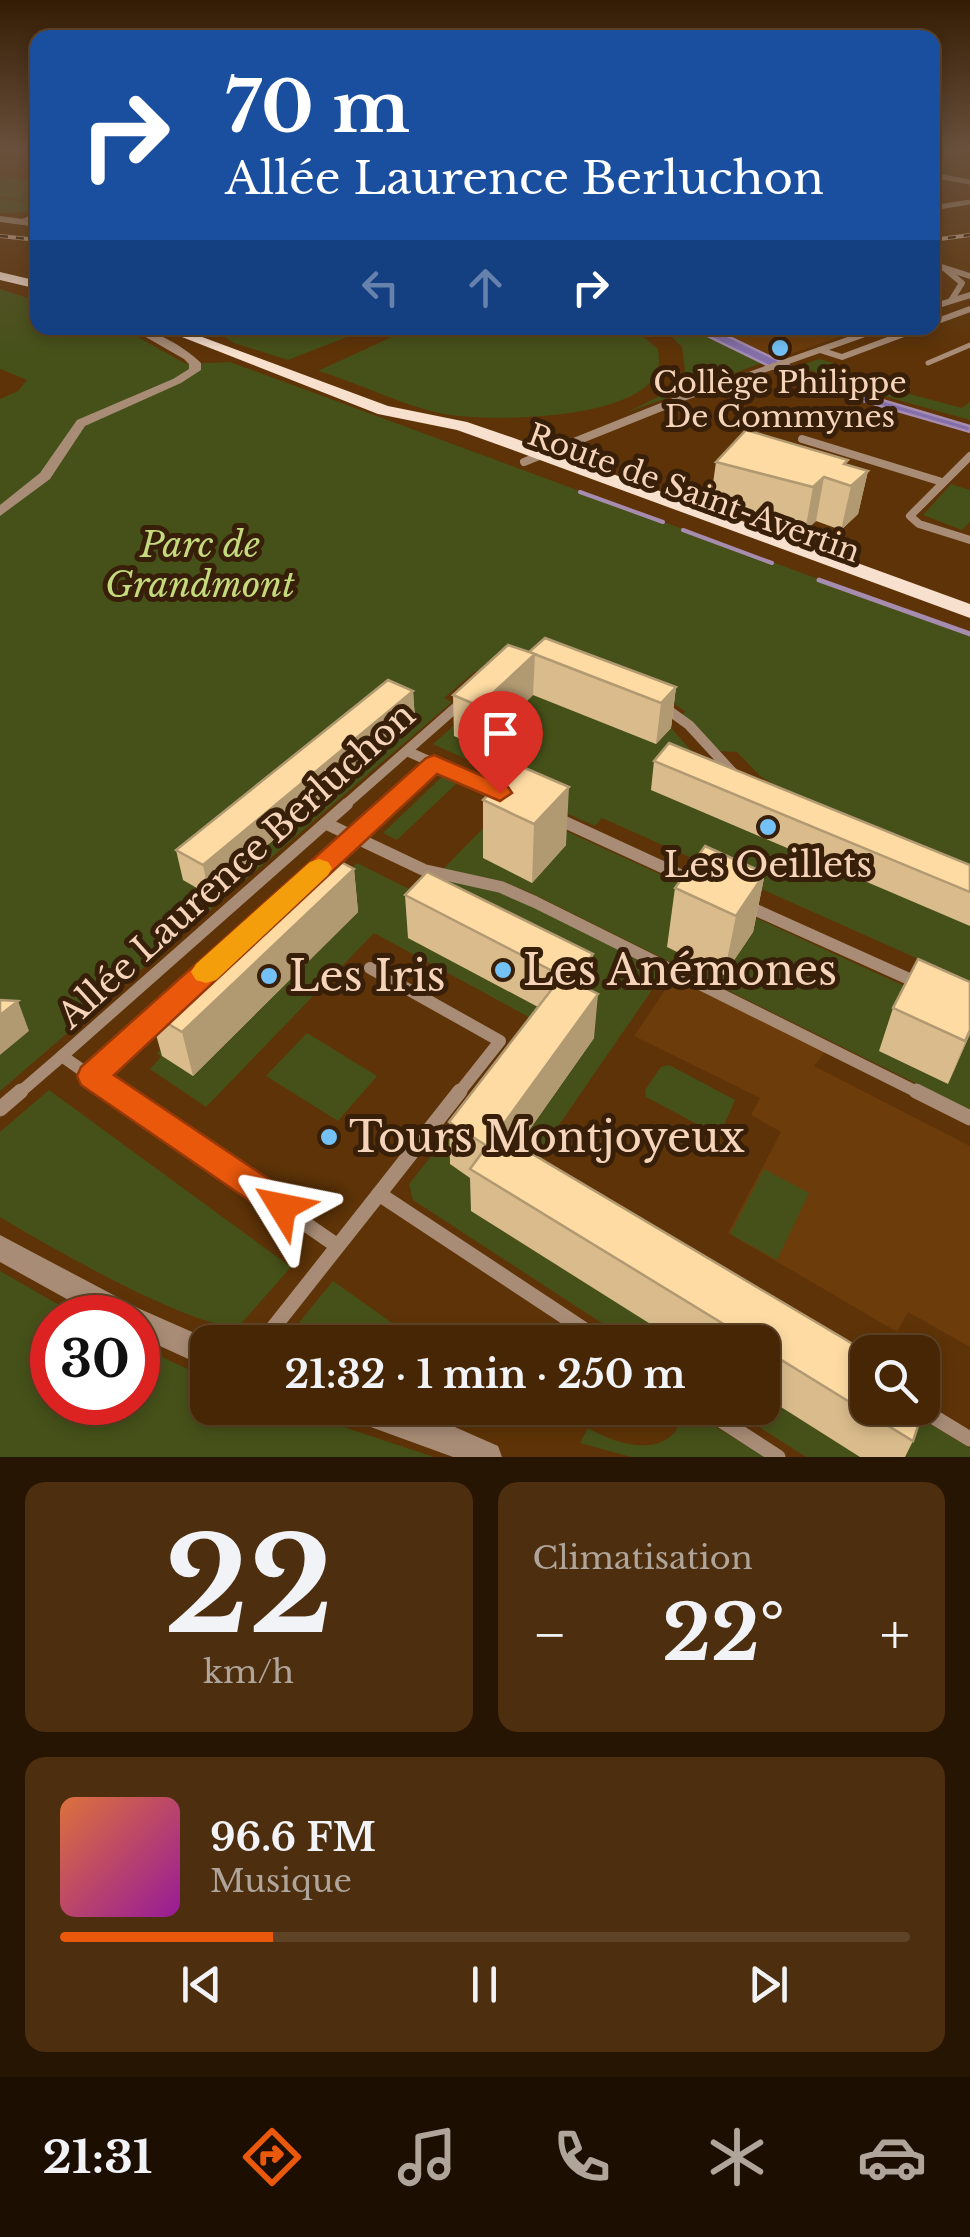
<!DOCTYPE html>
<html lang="fr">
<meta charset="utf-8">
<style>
:root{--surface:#462605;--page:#4d2e0f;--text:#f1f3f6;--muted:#b0a59a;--line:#5e4327;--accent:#ea580c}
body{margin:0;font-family:"Libre Baskerville",serif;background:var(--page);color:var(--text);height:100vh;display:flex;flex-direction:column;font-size:38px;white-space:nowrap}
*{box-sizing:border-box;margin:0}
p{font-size:32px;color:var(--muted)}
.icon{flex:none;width:55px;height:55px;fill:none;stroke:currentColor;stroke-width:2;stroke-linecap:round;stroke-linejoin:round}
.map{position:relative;height:1457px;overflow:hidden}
.drawer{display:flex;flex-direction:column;gap:25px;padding:25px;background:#261503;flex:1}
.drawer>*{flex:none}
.top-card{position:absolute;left:30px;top:30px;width:910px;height:305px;border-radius:20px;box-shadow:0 5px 15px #0003,0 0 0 2px var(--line);background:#1a4fa0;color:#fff;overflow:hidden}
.buttons{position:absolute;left:850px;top:1335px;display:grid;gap:20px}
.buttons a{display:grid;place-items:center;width:90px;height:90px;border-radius:20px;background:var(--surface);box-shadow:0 5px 15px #0003,0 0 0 2px var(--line);font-size:50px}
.speed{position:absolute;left:30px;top:1295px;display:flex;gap:20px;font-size:50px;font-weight:700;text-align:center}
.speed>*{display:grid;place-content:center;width:130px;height:130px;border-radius:50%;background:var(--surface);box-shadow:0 5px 15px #0003,0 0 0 2px var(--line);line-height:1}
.speed .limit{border:15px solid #d22;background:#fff;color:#111}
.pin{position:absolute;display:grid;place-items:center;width:85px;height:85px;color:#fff;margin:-102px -42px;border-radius:50% 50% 50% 0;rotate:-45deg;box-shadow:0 0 10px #0007}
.pin .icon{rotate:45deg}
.me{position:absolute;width:110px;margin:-55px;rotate:305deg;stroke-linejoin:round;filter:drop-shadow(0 0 8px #0008)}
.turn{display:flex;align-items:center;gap:35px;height:210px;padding:0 30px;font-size:45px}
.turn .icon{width:130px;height:130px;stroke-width:2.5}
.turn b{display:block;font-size:70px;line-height:85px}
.lanes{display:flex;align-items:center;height:95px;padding:0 30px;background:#0003;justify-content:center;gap:50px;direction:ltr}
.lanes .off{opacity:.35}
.big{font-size:75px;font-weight:700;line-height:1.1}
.drawer .card{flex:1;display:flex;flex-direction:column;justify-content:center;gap:15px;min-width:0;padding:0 35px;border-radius:20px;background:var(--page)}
.drawer .dial{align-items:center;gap:0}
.dial b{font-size:130px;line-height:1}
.song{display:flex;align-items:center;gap:30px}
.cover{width:120px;height:120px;border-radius:15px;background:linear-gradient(135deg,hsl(20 70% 55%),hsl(300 70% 35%))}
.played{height:10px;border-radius:5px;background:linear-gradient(90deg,var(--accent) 25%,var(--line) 25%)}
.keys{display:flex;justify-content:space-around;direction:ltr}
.heat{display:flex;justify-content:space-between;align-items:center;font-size:55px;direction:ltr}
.drawer .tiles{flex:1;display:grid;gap:25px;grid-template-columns:1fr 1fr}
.card:last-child{grid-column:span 2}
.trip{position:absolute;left:190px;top:1325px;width:590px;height:100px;border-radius:20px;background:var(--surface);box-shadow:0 5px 15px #0003,0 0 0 2px var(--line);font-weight:700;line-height:100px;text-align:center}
.menu{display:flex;height:160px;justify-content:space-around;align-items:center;background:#1c0f02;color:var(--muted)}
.menu .icon{width:70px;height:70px}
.menu .active{color:var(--accent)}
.menu b{font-size:45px;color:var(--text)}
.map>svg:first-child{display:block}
</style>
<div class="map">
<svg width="970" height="1457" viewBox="0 0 970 1457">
<rect width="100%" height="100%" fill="#5e3307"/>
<g fill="#6c3c0a">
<path d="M711 328H865L779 358Z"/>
<path d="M675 975 825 1052 814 1066 970 1146V1347L908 1312 897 1332 728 1233 781 1132 751 1115 760 1098 634 1036Z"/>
</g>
<g fill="#465119">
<path d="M0 176 37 182V212L0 213V198L34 203 0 196Z"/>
<path d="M0 289 37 301 38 328H122L186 364 230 362 970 635V866L782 789 760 776 737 752 717 751 682 716 685 711 671 702 494 664 473 673 444 698 452 702 0 1091V1055L28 1031 0 1029V399L18 391 27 380 0 369Z"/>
<path d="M211 328H370L288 360 234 343Z"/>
<path d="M411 328H633L658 349C659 357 660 366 657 372 636 421 489 422 444 414 402 406 360 383 318 371Z"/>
<path d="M663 328H691L762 363 626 413 668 392 685 370 682 347Z"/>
<path d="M819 359 834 363 823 371 962 408 970 402V420L873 393 799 366Z"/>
<path d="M951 484 970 490V522L962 530 923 515Z"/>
<path d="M498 687 664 720 735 800 970 897V982L602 818 595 826 508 787 514 781 433 744Z"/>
<path d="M445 774 459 781 397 840 383 833Z"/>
<path d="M507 804 970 1016V1110L529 892 501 881 443 869Z"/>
<path d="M357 863 409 889 424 875 495 891 529 904 665 971 537 1157 868 1408H904L970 1448V1457H806L730 1408H762V1342H631L413 1200 409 1184 538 1022 374 933 206 1107 150 1069 161 1057 157 1053Z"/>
<path d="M307 1033 377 1076 338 1121 266 1076Z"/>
<path d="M669 1065 735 1100 721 1132 716 1134 646 1097 645 1090 661 1067Z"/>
<path d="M49 1090 291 1267 240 1325C206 1337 37 1240 0 1217V1132Z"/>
<path d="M764 1169 809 1193 777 1260 730 1234Z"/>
<path d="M0 1271 80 1317 52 1318V1402H138V1346L207 1378 208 1408H286L434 1457H0Z"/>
<path d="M333 1281 419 1342H296L297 1325Z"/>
<path d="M684 1408 766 1457H631L580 1443 588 1428C627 1451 678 1457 684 1408Z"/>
</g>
<path fill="#846faa" stroke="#a68daf" stroke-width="2.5" d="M691 328H711L825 383 970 426V432L832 392 779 371Z"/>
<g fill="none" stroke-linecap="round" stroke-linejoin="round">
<g stroke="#a68daf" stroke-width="4">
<path d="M580 492 663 522"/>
<path d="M683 530 772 563"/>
</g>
<path stroke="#a68daf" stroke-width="5" d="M819 580 970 634"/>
<path stroke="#a88c76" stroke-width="5" d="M928 363 970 345"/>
<g stroke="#a88c76" stroke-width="5">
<path d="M932 175 970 182"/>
<path d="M932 208 970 202"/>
<path d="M21 222 38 215"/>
</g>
<g stroke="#a88c76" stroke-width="6">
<path d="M944 268 962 283 952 299"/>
<path d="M932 307 970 295"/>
<path d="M932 323 970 309"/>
<path d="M820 350 842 357 920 328"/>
<path d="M672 402 882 328"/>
</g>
<g stroke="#a88c76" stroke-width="8">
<path d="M802 439 942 482"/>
<path d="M970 456 910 516 919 524 970 540"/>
<path d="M524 462 679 400"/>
</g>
<g stroke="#a88c76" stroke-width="10">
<path d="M664 707 689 725 734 774"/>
<path d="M409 752 504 795"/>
<path d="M344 806 461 703"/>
<path d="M386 806 434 763"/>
</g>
<g stroke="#a88c76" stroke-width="12">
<path d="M556 818 695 882"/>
<path d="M327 824 424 870 501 887 535 902 921 1094"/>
<path d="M321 866 389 804"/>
<path d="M747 906 918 983"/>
<path d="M370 968 500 1041 458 1094"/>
<path d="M62 1056 347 804"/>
<path d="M92 1076 161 1012"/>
<path d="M18 1094 62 1056 116 1094"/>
</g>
<g stroke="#a88c76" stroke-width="15">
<path d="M113 1091 336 1245"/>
<path d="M916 1091 970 1118"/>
<path d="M0 1109 21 1091"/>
<path d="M379 1194 460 1091"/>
<path d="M262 1342 379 1194 603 1342"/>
<path d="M702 1408 778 1457"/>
<path d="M919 1408 970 1439"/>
</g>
<g fill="#a88c76" fill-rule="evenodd">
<path d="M0 216 38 221V227L0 222Z"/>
<path d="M932 261 970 273V279L932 267Z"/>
<path d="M130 328C151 327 185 347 201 363V370L181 383 85 426 50 479 0 516V505L40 473 77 420 173 379 189 369V364L184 359Z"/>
<path d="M0 1235 140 1309 215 1342H208V1368L138 1336V1318H101L0 1262Z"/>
<path d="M341 1408H400L439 1420 498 1446 502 1457H453L346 1418Z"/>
</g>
<g fill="#f7e0ce" fill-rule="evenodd">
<path d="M0 272 38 281V289L0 280Z"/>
<path d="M159 328H178L388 406 467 422 511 437 970 604V618L499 445 457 430 378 414Z"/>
</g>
<defs>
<g id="rail">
<path d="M0 236 38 240"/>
<path d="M932 240 970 235"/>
</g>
</defs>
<use href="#rail" stroke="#d2af91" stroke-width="4"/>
<use href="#rail" stroke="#381f09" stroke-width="2.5" stroke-dasharray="8" stroke-linecap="butt"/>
</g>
<g fill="#dabc8c">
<path d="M716 462 847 464 868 471 858 514 841 530 816 521 805 531 710 505Z"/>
<path d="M529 652 676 687 671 728 656 744 533 695 479 747 454 736 453 695Z"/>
<path d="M413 691 415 719 209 895 183 880 176 850Z"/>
<path d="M654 761 970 865V926L651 790Z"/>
<path d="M518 765 566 845 532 883 483 858V800Z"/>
<path d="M354 869 358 912 193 1076 162 1056 150 1013Z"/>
<path d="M765 873 753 932 724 975 667 947 675 888Z"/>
<path d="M405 895 590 990 594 1038 518 1146 913 1441 905 1457H860L762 1395V1342H679L471 1211 470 1178 450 1164 449 1122 538 1007 408 938Z"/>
<path d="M893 1008 970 1034 948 1084 879 1051Z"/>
</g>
<g fill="#b19972">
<path d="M868 471 858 514 841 530 851 486Z"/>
<path d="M824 477 816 521 805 531 813 487Z"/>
<path d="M535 654 533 695 479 747V706Z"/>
<path d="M676 687 671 728 656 744 661 703Z"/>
<path d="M413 691 415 719 209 895 203 865Z"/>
<path d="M569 787 566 845 532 883 534 824Z"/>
<path d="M354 869 358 912 193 1076 182 1032Z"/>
<path d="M765 873 753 932 724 975 736 916Z"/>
<path d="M593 954 589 997 572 981Z"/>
<path d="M598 994 594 1038 497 1176V1133Z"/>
<path d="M18 1001 29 1031 0 1055V1015Z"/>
<path d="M970 1030V1034L948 1084Z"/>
</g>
<g fill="#fddba3" stroke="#b19972" stroke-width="2.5">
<path d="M746 430 848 460 844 464 868 471 851 486 824 477 813 487 716 462Z"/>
<path d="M545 638 676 687 661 703 529 652Z"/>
<path d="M508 645 535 654 479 706 453 695Z"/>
<path d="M388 680 413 691 203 865 176 850Z"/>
<path d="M669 743 970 865V892L654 761Z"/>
<path d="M518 765 569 787 534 824 483 800Z"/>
<path d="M705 846 765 873 736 916 675 888Z"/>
<path d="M324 853 354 869 182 1032 150 1013Z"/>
<path d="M427 872 593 954 572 981 405 895Z"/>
<path d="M918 959 970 982V1030L965 1041 893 1008Z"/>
<path d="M562 976 598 994 497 1133 868 1353V1408H922V1386L930 1390 913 1441 762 1348V1342H753L470 1169 487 1146 449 1122Z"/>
<path d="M0 1000 18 1001 0 1015Z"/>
</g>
<linearGradient id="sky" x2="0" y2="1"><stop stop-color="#341c04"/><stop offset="0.42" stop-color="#68503c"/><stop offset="1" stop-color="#68503c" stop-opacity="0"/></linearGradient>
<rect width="970" height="354" fill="url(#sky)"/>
<path fill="#ea580c" stroke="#983908" stroke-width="2.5" d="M434 755 508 787 512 793 500 801 437 774 114 1075 294 1196 299 1207 294 1218 282 1223 81 1085 77 1076 81 1067 426 758Z"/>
<path fill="#f59e0b" d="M319 859 328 862 332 868 328 875 216 980 206 983 196 980 191 972 196 964 310 862Z"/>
<g fill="#73c1f5" stroke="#381f09" stroke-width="4">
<circle cx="780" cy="348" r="10"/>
<circle cx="768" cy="827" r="10"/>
<circle cx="503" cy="970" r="10"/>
<circle cx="269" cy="976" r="10"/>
<circle cx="329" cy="1137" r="10"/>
</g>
<g text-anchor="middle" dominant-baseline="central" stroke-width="10" stroke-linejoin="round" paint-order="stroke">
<g font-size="30" fill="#f5d4ba" stroke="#381f09">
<text x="780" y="382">Collège Philippe<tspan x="780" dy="34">De Commynes</tspan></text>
</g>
<g font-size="30" fill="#f5d4ba" stroke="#381f09">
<text transform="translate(694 493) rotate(20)">Route de Saint-Avertin</text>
</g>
<g font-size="35" font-style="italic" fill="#c5da7d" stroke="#381f09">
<text x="200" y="544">Parc de<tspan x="200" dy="40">Grandmont</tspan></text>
</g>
<g font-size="35" fill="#f5d4ba" stroke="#381f09">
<text x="768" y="864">Les Oeillets</text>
</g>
<g font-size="35" fill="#f5d4ba" stroke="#381f09">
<text transform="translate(236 865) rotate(-42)">Allée Laurence Berluchon</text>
</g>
<g font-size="42" fill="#f5d4ba" stroke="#381f09" text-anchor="start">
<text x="523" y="970">Les Anémones</text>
<text x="289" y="976">Les Iris</text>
<text x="349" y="1137">Tours Montjoyeux</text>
</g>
</g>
</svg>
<div class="buttons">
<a><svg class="icon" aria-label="search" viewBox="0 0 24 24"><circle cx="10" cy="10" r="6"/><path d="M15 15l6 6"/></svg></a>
</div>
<div class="speed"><div class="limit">30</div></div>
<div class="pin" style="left:500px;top:793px;background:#d93025"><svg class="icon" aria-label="arrive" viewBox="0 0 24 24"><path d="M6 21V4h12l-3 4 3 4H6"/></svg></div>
<svg class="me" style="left:282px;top:1207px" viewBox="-20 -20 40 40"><path d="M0-17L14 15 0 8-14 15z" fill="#ea580c" stroke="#fff" stroke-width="4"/></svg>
<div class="trip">21:32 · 1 min · 250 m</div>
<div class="top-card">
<div class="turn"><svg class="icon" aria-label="right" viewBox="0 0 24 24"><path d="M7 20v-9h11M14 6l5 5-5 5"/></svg><div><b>70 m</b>Allée Laurence Berluchon</div></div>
<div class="lanes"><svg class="icon off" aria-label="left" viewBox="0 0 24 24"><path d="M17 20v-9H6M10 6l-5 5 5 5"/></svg><svg class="icon off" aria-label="ahead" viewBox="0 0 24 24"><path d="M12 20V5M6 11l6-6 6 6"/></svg><svg class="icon" aria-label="right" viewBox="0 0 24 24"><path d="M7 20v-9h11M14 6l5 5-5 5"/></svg></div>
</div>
</div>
<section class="drawer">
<div class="tiles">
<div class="card dial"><b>22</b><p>km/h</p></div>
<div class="card"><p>Climatisation</p>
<div class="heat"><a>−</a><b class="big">22°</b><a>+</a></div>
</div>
<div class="card">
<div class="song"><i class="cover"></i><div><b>96.6 FM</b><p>Musique</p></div></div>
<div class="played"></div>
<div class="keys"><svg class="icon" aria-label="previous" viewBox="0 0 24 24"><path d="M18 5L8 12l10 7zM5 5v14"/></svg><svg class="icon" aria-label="pause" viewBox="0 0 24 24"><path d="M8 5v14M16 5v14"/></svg><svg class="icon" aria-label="next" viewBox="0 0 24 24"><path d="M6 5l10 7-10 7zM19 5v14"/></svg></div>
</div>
</div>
</section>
<nav class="menu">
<b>21:31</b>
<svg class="icon active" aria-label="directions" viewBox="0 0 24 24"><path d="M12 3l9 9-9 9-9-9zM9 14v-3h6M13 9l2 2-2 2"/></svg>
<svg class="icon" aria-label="music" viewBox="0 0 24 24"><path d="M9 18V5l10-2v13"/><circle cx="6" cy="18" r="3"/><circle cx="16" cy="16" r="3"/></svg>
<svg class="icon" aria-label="phone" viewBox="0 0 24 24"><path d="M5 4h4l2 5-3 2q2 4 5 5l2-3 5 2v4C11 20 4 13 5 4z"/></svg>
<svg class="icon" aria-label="climate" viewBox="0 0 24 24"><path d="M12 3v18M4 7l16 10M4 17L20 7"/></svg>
<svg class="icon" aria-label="car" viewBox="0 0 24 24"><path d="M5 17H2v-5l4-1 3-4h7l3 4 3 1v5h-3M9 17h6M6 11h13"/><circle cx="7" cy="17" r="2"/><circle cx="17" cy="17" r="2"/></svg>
</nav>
